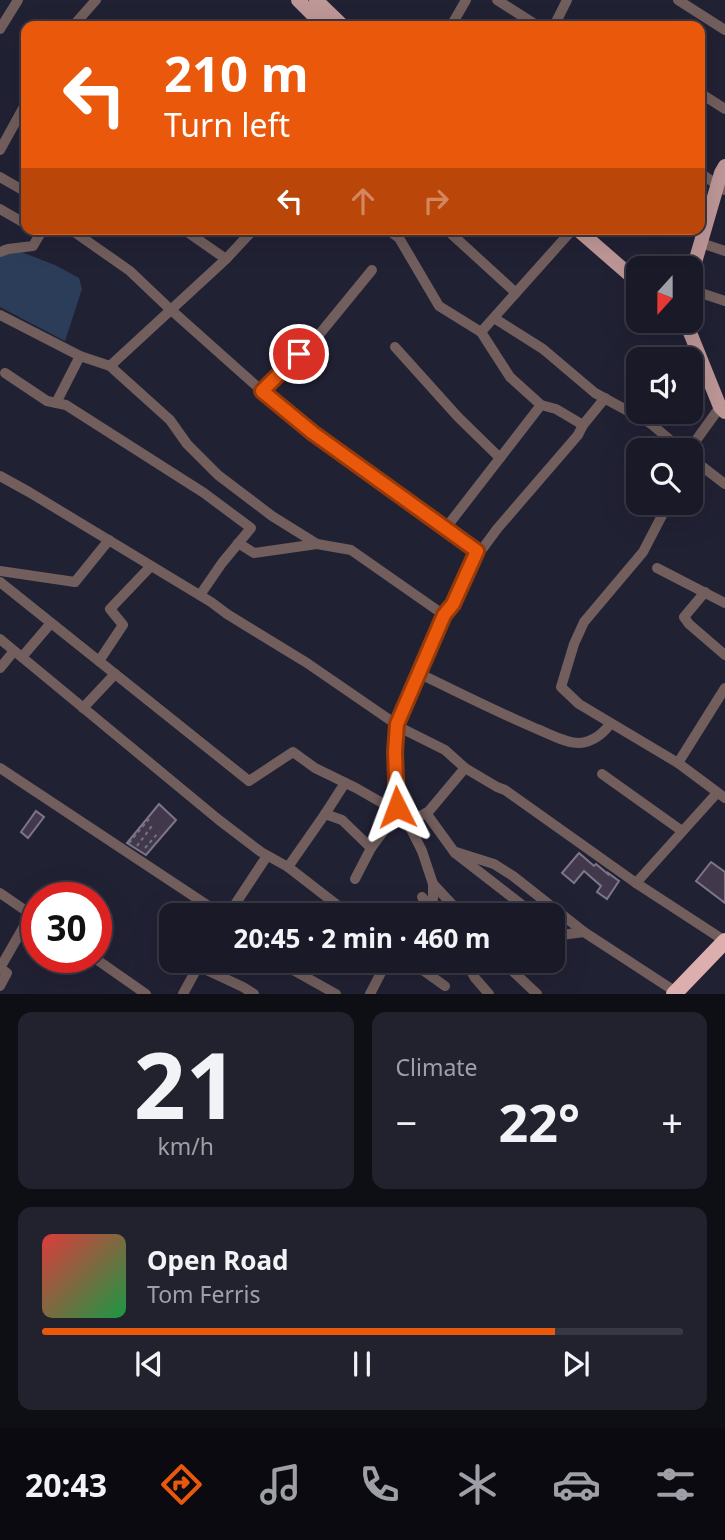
<!DOCTYPE html>
<meta charset="utf-8">
<style>
:root{--surface:#191927;--page:#22222f;--text:#f1f3f6;--muted:#9fa0a7;--line:#373844;--accent:#ea580c}
body{margin:0;font-family:"Noto Sans",sans-serif;background:var(--page);color:var(--text);height:100vh;display:flex;flex-direction:column;font-size:26px;white-space:nowrap}
*{box-sizing:border-box;margin:0}
p{font-size:23px;color:var(--muted)}
.icon{flex:none;width:38px;height:38px;fill:none;stroke:currentColor;stroke-width:2;stroke-linecap:round;stroke-linejoin:round}
.map{position:relative;height:994px;overflow:hidden}
.side{display:flex;flex-direction:column;gap:18px;padding:18px;background:#0e0e15;flex:1}
.side>*{flex:none}
.hud{position:absolute;left:21px;top:21px;width:684px;height:214px;border-radius:14px;box-shadow:0 7px 28px #0002,0 0 0 2px var(--line);background:#ea580c;color:#fff;overflow:hidden}
.needle{width:46px;rotate:201deg}
.tools{position:absolute;left:626px;top:256px;display:grid;gap:14px}
.tools a{display:grid;place-items:center;width:77px;height:77px;border-radius:14px;background:var(--surface);box-shadow:0 7px 28px #0002,0 0 0 2px var(--line);font-size:35px}
.speed{position:absolute;left:21px;top:882px;display:flex;gap:14px;font-size:35px;font-weight:700;text-align:center}
.speed>*{display:grid;place-content:center;width:91px;height:91px;border-radius:50%;background:var(--surface);box-shadow:0 7px 28px #0002,0 0 0 2px var(--line);line-height:1}
.speed .limit{border:10px solid #d22;background:#fff;color:#111}
.pin{position:absolute;display:grid;place-items:center;width:60px;height:60px;color:#fff;margin:-30px;border:4px solid #fff;border-radius:50%;box-shadow:0 2px 7px #0007}
.me{position:absolute;width:77px;margin:-38px;rotate:357deg;stroke-linejoin:round;filter:drop-shadow(0 0 5px #0008)}
.turn{display:flex;align-items:center;gap:24px;height:147px;padding:0 28px;font-size:32px}
.turn .icon{width:91px;height:91px;stroke-width:2.5}
.turn b{display:block;font-size:49px;line-height:60px}
.lanes{display:flex;align-items:center;height:66px;padding:0 28px;background:#0003;justify-content:center;gap:35px;direction:ltr}
.lanes .off{opacity:.35}
.big{font-size:52px;font-weight:700;line-height:1.1}
.side .tile{flex:1;display:flex;flex-direction:column;justify-content:center;gap:10px;min-width:0;padding:0 24px;border-radius:14px;background:var(--page)}
.side .dial{align-items:center;gap:0}
.dial b{font-size:91px;line-height:1}
.song{display:flex;align-items:center;gap:21px}
.cover{width:84px;height:84px;border-radius:10px;background:linear-gradient(135deg,hsl(0 70% 55%),hsl(140 70% 35%))}
.played{height:7px;border-radius:4px;background:linear-gradient(90deg,var(--accent) 80%,var(--line) 80%)}
.keys{display:flex;justify-content:space-around;direction:ltr}
.heat{display:flex;justify-content:space-between;align-items:center;font-size:38px;direction:ltr}
.side .tiles{flex:1;display:grid;gap:18px;grid-template-columns:1fr 1fr}
.tile:last-child{grid-column:span 2}
.trip{position:absolute;left:159px;top:903px;width:406px;height:70px;border-radius:14px;background:var(--surface);box-shadow:0 7px 28px #0002,0 0 0 2px var(--line);font-weight:700;line-height:70px;text-align:center}
.dock{display:flex;height:112px;justify-content:space-around;align-items:center;background:#0a0a10;color:var(--muted)}
.dock .icon{width:49px;height:49px}
.dock .selected{color:var(--accent)}
.dock b{font-size:32px;color:var(--text)}
.map>svg:first-child{display:block}
</style>
<div class="map">
<svg width="725" height="994" viewBox="0 0 725 994">
<rect width="100%" height="100%" fill="#212134"/>
<path fill="#2c3d5a" d="M3 245 55 265 79 278 82 289 65 341 0 307V248Z"/>
<g fill="#41384c" stroke="#7e758b" stroke-width="2">
<path d="M159 804 176 820 146 855 127 843Z"/>
<path d="M36 811 44 817 28 838 21 832Z"/>
<path d="M579 853 594 866 596 864 608 874V873L619 881 607 899 597 892 601 886 584 871 574 883 562 873Z"/>
<path d="M711 862 725 872V903L696 881Z"/>
</g>
<g fill="none" stroke-linecap="round" stroke-linejoin="round">
<g stroke="#737384" stroke-width="2" stroke-dasharray="3.5 3.5" stroke-linecap="butt">
<path d="M129 843 149 819"/>
<path d="M137 846 152 826"/>
<path d="M145 848 159 832"/>
</g>
<g stroke="#715e5d" stroke-width="10">
<path d="M497 0 538 26"/>
<path d="M678 0 725 30"/>
<path d="M599 25 600 26"/>
<path d="M73 26 96 0"/>
<path d="M303 26 324 22"/>
<path d="M451 26 466 0"/>
<path d="M554 26 567 0"/>
<path d="M0 29 18 0"/>
<path d="M700 93 725 109"/>
<path d="M0 150 26 103"/>
<path d="M700 173 725 190"/>
<path d="M0 177 26 192"/>
<path d="M0 209 26 224"/>
<path d="M70 229 130 271 170 309 262 391 313 433 477 551"/>
<path d="M183 229 226 259"/>
<path d="M387 229 399 238 439 306 481 332 510 377 541 405 556 409 583 425"/>
<path d="M446 229 516 293"/>
<path d="M701 243 725 251"/>
<path d="M0 252 8 249 33 246 43 229"/>
<path d="M692 290 725 301"/>
<path d="M0 315 80 356 110 366 170 420 187 444 218 475 272 516 317 544"/>
<path d="M494 318 543 349 595 393 650 423 682 450"/>
<path d="M481 332 573 229"/>
<path d="M395 347 458 417 500 458 541 405"/>
<path d="M110 366 226 259 254 229"/>
<path d="M5 373 47 401 66 405 204 493 251 528 222 563 200 595"/>
<path d="M262 391 318 336 372 270"/>
<path d="M56 403 80 356"/>
<path d="M689 450 720 407"/>
<path d="M691 458 725 484"/>
<path d="M0 476 29 492 211 602 227 614 307 663 403 729 445 750 465 768 497 787 505 790 636 883 725 941"/>
<path d="M669 502 643 552 584 622 574 644 561 687 579 704 678 763 725 798"/>
<path d="M445 529 500 458"/>
<path d="M238 543 254 553 317 544 351 550 444 615"/>
<path d="M657 568 725 603"/>
<path d="M0 571 75 582 109 540"/>
<path d="M0 582 249 781 293 752 315 768 356 788 384 804 397 808"/>
<path d="M705 592 684 617 689 624 725 655"/>
<path d="M0 639 219 820 261 852 288 867 350 915"/>
<path d="M22 657 51 623"/>
<path d="M99 661 123 625 110 609 151 566"/>
<path d="M0 668 14 651"/>
<path d="M418 673C458 692 497 712 537 729 550 734 565 743 579 743 593 742 602 735 610 724"/>
<path d="M83 708 115 674"/>
<path d="M678 763 725 688"/>
<path d="M0 768 222 915"/>
<path d="M602 774 682 831"/>
<path d="M426 813 455 853 535 915"/>
<path d="M325 814 345 783"/>
<path d="M408 823 429 811 465 768"/>
<path d="M455 853 456 852 494 864 513 876 584 932 676 992"/>
<path d="M288 867 325 814 342 820 371 848 399 810"/>
<path d="M355 879 371 848"/>
<path d="M636 883 717 793"/>
<path d="M433 884 462 915"/>
<path d="M0 893 35 917"/>
<path d="M422 897 437 915"/>
<path d="M228 915 267 856"/>
<path d="M416 915 433 899V884L422 851 408 823 397 808 395 752 397 724 444 615 453 604 477 551 483 548 497 529 578 435 583 425 605 398"/>
<path d="M553 929 561 935 584 932"/>
<path d="M93 957 146 994"/>
<path d="M277 961 336 994"/>
<path d="M410 961 445 986"/>
<path d="M465 961 475 978 489 994"/>
<path d="M502 961 537 994"/>
<path d="M198 966 243 987 254 994"/>
<path d="M0 968 31 914"/>
<path d="M0 968 7 973 0 986"/>
<path d="M183 994 201 961"/>
<path d="M370 994 387 961"/>
</g>
<g stroke="#be9797" stroke-width="14">
<path d="M298 0 321 23"/>
<path d="M316 0 343 26"/>
<path d="M577 229 639 283"/>
<path d="M691 296 696 259 721 173 725 166"/>
<path d="M688 320 687 325 720 407 725 412"/>
</g>
<path stroke="#ddaeae" stroke-width="16" d="M674 994 725 941"/>
</g>
<g fill="none" stroke-linecap="round" stroke-linejoin="round">
<defs>
<path id="route" d="M299 354 262 391 313 433 477 551 453 604 444 615 397 724 395 752 397 807"/>
</defs>
<use href="#route" stroke="#983908" stroke-width="18"/>
<use href="#route" stroke="#ea580c" stroke-width="12"/>
</g>
</svg>
<div class="tools">
<a><svg class="needle" viewBox="-14 -14 28 28"><path d="M0-13l5 13h-10z" fill="#e53935"/><path d="M0 13l5-13h-10z" fill="#9fa0a7"/></svg></a>
<a><svg class="icon" aria-label="sound" viewBox="0 0 24 24"><path d="M4 9h4l5-4v14l-5-4H4zM17 9q2 3 0 6"/></svg></a>
<a><svg class="icon" aria-label="search" viewBox="0 0 24 24"><circle cx="10" cy="10" r="6"/><path d="M15 15l6 6"/></svg></a>
</div>
<div class="speed"><div class="limit">30</div></div>
<div class="pin" style="left:299px;top:354px;background:#d93025"><svg class="icon" aria-label="arrive" viewBox="0 0 24 24"><path d="M6 21V4h12l-3 4 3 4H6"/></svg></div>
<svg class="me" style="left:397px;top:807px" viewBox="-20 -20 40 40"><path d="M0-17L14 15 0 8-14 15z" fill="#ea580c" stroke="#fff" stroke-width="4"/></svg>
<div class="trip">20:45 · 2 min · 460 m</div>
<div class="hud">
<div class="turn"><svg class="icon" aria-label="left" viewBox="0 0 24 24"><path d="M17 20v-9H6M10 6l-5 5 5 5"/></svg><div><b>210 m</b>Turn left</div></div>
<div class="lanes"><svg class="icon" aria-label="left" viewBox="0 0 24 24"><path d="M17 20v-9H6M10 6l-5 5 5 5"/></svg><svg class="icon off" aria-label="ahead" viewBox="0 0 24 24"><path d="M12 20V5M6 11l6-6 6 6"/></svg><svg class="icon off" aria-label="right" viewBox="0 0 24 24"><path d="M7 20v-9h11M14 6l5 5-5 5"/></svg></div>
</div>
</div>
<section class="side">
<div class="tiles">
<div class="tile dial"><b>21</b><p>km/h</p></div>
<div class="tile"><p>Climate</p>
<div class="heat"><a>−</a><b class="big">22°</b><a>+</a></div>
</div>
<div class="tile">
<div class="song"><i class="cover"></i><div><b>Open Road</b><p>Tom Ferris</p></div></div>
<div class="played"></div>
<div class="keys"><svg class="icon" aria-label="previous" viewBox="0 0 24 24"><path d="M18 5L8 12l10 7zM5 5v14"/></svg><svg class="icon" aria-label="pause" viewBox="0 0 24 24"><path d="M8 5v14M16 5v14"/></svg><svg class="icon" aria-label="next" viewBox="0 0 24 24"><path d="M6 5l10 7-10 7zM19 5v14"/></svg></div>
</div>
</div>
</section>
<nav class="dock">
<b>20:43</b>
<svg class="icon selected" aria-label="directions" viewBox="0 0 24 24"><path d="M12 3l9 9-9 9-9-9zM9 14v-3h6M13 9l2 2-2 2"/></svg>
<svg class="icon" aria-label="music" viewBox="0 0 24 24"><path d="M9 18V5l10-2v13"/><circle cx="6" cy="18" r="3"/><circle cx="16" cy="16" r="3"/></svg>
<svg class="icon" aria-label="phone" viewBox="0 0 24 24"><path d="M5 4h4l2 5-3 2q2 4 5 5l2-3 5 2v4C11 20 4 13 5 4z"/></svg>
<svg class="icon" aria-label="climate" viewBox="0 0 24 24"><path d="M12 3v18M4 7l16 10M4 17L20 7"/></svg>
<svg class="icon" aria-label="car" viewBox="0 0 24 24"><path d="M5 17H2v-5l4-1 3-4h7l3 4 3 1v5h-3M9 17h6M6 11h13"/><circle cx="7" cy="17" r="2"/><circle cx="17" cy="17" r="2"/></svg>
<svg class="icon" aria-label="filters" viewBox="0 0 24 24"><path d="M4 7h16M4 17h16"/><circle cx="9" cy="7" r="2"/><circle cx="15" cy="17" r="2"/></svg>
</nav>
